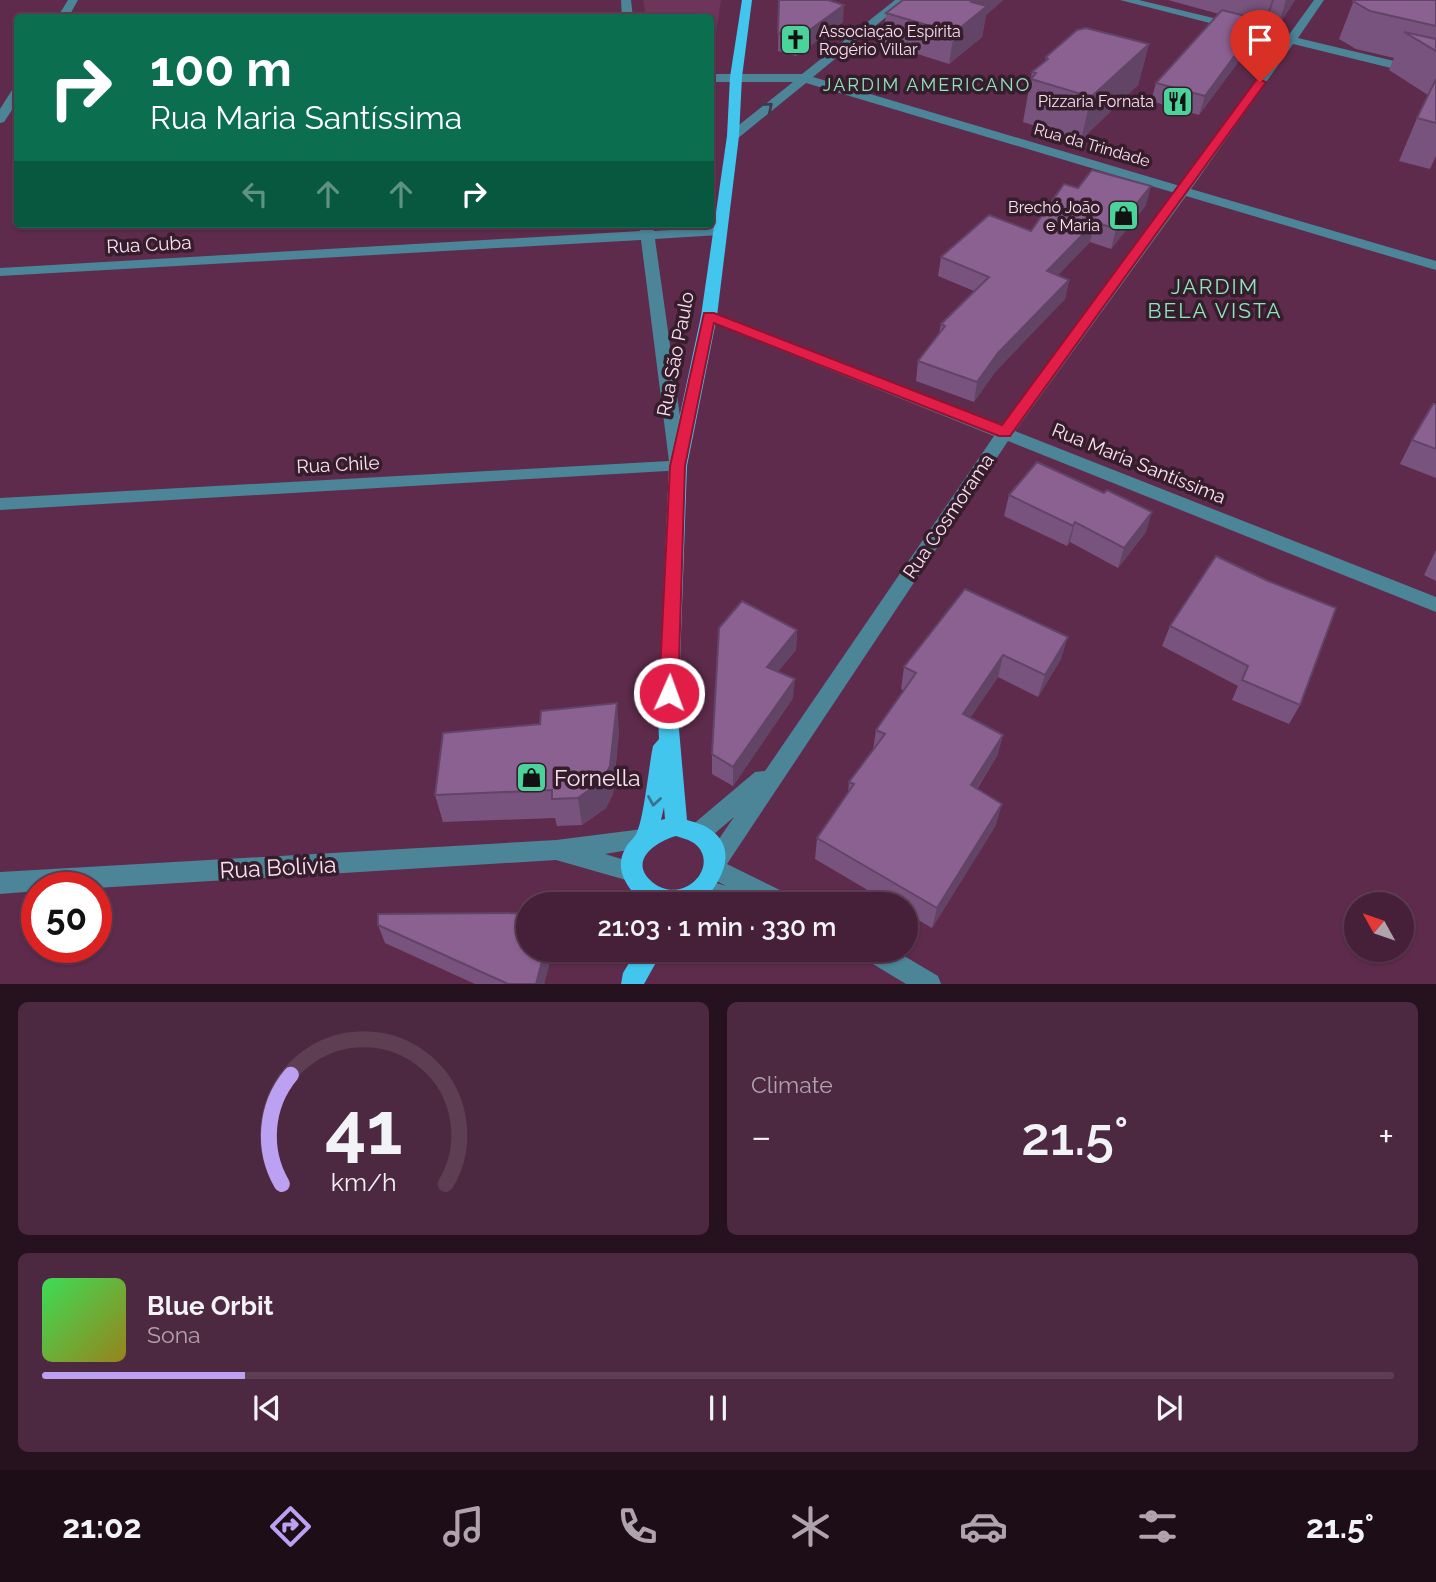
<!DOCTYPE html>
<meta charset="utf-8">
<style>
:root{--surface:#462039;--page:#4d2841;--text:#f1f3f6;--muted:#b0a3ae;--line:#5e3e53;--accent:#bca0f2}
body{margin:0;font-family:Raleway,sans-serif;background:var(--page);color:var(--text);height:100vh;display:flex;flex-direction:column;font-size:26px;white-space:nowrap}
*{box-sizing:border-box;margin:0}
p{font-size:23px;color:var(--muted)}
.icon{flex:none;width:38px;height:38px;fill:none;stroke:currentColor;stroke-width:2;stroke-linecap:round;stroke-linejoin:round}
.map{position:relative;height:984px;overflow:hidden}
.drawer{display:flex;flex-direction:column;gap:18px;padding:18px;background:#26121f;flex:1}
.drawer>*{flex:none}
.guide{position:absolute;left:14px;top:14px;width:700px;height:214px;border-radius:7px;box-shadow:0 2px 5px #0004,0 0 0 2px var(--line);background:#0b6e4f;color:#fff;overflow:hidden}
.needle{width:46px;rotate:310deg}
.controls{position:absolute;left:1344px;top:892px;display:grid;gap:14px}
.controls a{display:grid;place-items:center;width:70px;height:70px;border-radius:50%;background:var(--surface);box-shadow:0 2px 5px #0004,0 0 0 2px var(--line);font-size:35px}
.speed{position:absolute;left:21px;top:872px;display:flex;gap:14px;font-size:35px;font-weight:700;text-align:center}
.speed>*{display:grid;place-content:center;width:91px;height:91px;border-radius:50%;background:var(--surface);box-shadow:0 2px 5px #0004,0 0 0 2px var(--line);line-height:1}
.speed .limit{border:10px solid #d22;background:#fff;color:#111}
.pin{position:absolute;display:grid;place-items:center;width:60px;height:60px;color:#fff;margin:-72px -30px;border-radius:50% 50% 50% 0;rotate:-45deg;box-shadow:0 0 7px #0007}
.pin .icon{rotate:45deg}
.me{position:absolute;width:77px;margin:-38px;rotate:2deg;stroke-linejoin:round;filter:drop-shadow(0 0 5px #0008)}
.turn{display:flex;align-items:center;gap:24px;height:147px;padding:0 21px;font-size:32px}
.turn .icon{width:91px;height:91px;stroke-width:2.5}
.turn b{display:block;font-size:49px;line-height:60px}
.lanes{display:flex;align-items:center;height:66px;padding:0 21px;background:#0003;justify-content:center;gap:35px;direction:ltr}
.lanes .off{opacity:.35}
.big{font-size:52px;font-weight:600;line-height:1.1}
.drawer .widget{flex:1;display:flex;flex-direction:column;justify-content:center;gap:10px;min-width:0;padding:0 24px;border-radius:10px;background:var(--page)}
.drawer .dial{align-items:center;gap:0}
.dial svg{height:182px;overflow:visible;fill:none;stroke:var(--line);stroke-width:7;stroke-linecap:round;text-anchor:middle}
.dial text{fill:var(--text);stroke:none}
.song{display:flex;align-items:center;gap:21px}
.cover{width:84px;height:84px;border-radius:10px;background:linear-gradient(135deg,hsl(130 70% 55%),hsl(50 70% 35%))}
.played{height:7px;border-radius:4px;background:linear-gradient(90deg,var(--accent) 15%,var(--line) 15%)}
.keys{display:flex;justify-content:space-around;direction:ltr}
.heat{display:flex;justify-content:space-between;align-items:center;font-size:38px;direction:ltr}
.drawer .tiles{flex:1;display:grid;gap:18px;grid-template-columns:1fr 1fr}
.widget:last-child{grid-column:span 2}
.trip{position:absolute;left:516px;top:892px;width:402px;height:70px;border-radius:35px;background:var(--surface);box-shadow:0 2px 5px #0004,0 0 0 2px var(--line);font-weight:600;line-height:70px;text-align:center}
.menu{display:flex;height:112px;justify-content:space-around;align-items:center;background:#1c0d17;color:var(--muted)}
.menu .icon{width:49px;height:49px}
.menu .current{color:var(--accent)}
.menu b{font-size:32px;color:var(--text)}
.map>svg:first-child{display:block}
</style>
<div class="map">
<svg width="1436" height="984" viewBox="0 0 1436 984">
<rect width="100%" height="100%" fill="#5e2b4c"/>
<path fill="#6e355a" d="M643 0H721L711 67 710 18 646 17Z"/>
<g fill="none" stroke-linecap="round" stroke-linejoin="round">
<g fill="#4c8498" fill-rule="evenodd">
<path d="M68 0H78L68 18H57Z"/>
<path d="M621 0H631L633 18H622Z"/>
<path d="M895 0H907L813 77 1180 186 1284 42 1120 0H1139L1288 36 1314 0H1324L1298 38 1436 71V79L1293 44 1191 189 1436 261V270L1186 196 1015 431 1436 597V612L1008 441 727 864 794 897 797 905H717L696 897 693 890 696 883 704 879 726 886 707 876 704 869 708 855 734 817 707 840 699 843 691 840 688 833 691 826 755 772 765 771 994 436 704 319 701 316 704 313H714L1001 426 1175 193 806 83 737 139H729V133L793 82H710V74H802Z"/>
<path d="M14 87H18V101L4 122 0 123V109Z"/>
<path d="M639 224H653L654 231 719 227 726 231 719 235 655 239 687 466 684 470 0 510V498L669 461 641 240 0 276V268L640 231Z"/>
<path d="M643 829 651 832 654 839 651 846 605 854 641 865 644 872 641 879 633 882 556 860 96 888 37 887V891L0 894V872L556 840Z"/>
<path d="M859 950H894L938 976 941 984H906L863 958Z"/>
</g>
<g fill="#42c6ee" fill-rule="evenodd">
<path d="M742 0H752L742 77 739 136 717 316 687 466 678 718 687 820C693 822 702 824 708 828 741 848 721 884 700 904L645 905C629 890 613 871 625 849 628 842 635 838 637 832 644 817 649 765 653 746L659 739 658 718 669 466 701 316 727 136 730 77ZM664 807 665 819 661 820ZM676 836C686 839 698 842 702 853 712 877 676 905 650 880 629 860 657 841 676 836Z"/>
<path d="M637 950H663L644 984H621L623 973Z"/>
</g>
</g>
<g fill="#78537d">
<path d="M779 0 843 22 796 56 778 51Z"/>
<path d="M903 0H1003L986 15 982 37 949 64 883 43 886 13Z"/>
<path d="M1168 0H1295L1278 26 1266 23 1263 27 1259 26 1256 38 1199 115 1151 101 1156 83 1219 14Z"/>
<path d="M1354 0H1436V156L1430 169 1399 161 1417 118 1428 95 1389 70 1394 58 1356 49 1339 39Z"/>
<path d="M1149 44 1138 85 1081 140 1023 122 1032 72 1045 61 1046 57Z"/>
<path d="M1078 188 1146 205 1111 249 1090 242 1058 275 1069 280 1065 299 995 372 974 402 916 381 918 361 939 334 941 324 974 291 938 276 941 257 1031 231Z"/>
<path d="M1436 404V478L1400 464 1412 440Z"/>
<path d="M1009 495 1146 532 1118 568 1070 542 1067 546 1004 516Z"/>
<path d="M1436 550V581L1424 575Z"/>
<path d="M1216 556 1300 705 1289 724 1232 700 1238 686 1162 646 1170 626Z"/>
<path d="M965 589 1061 659 1038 697 998 677 970 718 1003 735 997 756 977 789 996 825 932 928 906 913V905H893L815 859 817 838 848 794 849 782 873 750 876 730 904 691 901 689 904 667Z"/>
<path d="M797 630 796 650 778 671 793 698 733 786 712 774V754Z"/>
<path d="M619 731 613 794 606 808 582 825 557 826 555 818 443 822 435 795Z"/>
<path d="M378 925 553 950 544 984H475L385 943Z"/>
</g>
<g fill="#614466">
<path d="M973 0H1003L986 15 982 37 949 64 954 33 971 2Z"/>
<path d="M1272 0H1274L1266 23 1263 27Z"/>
<path d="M1286 0H1295L1278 26Z"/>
<path d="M844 5 843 22 796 56 797 39Z"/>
<path d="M1261 20 1256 38 1199 115 1205 96Z"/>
<path d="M1149 44 1138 85 1081 140 1091 97Z"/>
<path d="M1151 186 1146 205 1111 249 1116 229Z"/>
<path d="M1095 222 1090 242 1043 290 1047 271Z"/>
<path d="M1069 280 1065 299 995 372 974 402 977 382 998 353Z"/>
<path d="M1152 512 1146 532 1118 568 1124 548Z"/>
<path d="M1075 522 1070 542 1067 546 1073 526Z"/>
<path d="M797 630 796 650 766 686 767 667Z"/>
<path d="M1068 637 1061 659 1038 697 1045 675Z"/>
<path d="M1003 655 998 677 958 736 963 714Z"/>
<path d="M795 679 793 698 733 786V767Z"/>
<path d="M617 703 619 731 613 794 606 808 582 825 578 798Z"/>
<path d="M1003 735 997 756 965 806 971 785Z"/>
<path d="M1002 804 996 825 932 928 937 908Z"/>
<path d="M545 950H553L544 984H536Z"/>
</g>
<g fill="#8b6191" stroke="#614466" stroke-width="2">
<path d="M779 0H828L844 5 797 39 778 33Z"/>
<path d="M903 0H973L971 2 987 6 954 33 886 13Z"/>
<path d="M1354 0H1436V26L1370 11 1353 1Z"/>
<path d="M1222 10 1261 20 1205 96 1156 83Z"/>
<path d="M1086 28 1149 44 1091 97 1031 79 1036 73 1032 72 1048 59 1046 57 1077 30Z"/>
<path d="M1404 32 1436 39V51Z"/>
<path d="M1436 79V123L1417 118Z"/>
<path d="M1092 170 1151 186 1116 229 1095 222 1047 271 1069 280 998 353 977 382 918 361 945 326 941 324 989 277 941 257 989 215 1031 231 1064 184 1078 188Z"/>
<path d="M1433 404H1436V449L1412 440Z"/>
<path d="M1037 462 1104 493 1107 490 1152 512 1124 548 1075 522 1073 526 1009 495Z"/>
<path d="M1216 556 1268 581 1336 608 1300 705 1242 680 1248 666 1170 626Z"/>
<path d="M965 589 1068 637 1045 675 1003 655 963 714 1003 735 971 785 1002 804 937 908 817 838 854 784 849 782 885 734 876 730 916 673 904 667Z"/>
<path d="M742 601 797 630 767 667 795 679 733 767 712 754 719 628Z"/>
<path d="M617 703 610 766 603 780 578 798 552 799V790L435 795 443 733 540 724 541 711Z"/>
<path d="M528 913V950H545L536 984H508L378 925V914Z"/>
</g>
<defs><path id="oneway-chevron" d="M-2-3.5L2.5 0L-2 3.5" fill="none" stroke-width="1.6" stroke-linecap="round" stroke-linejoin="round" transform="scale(1.75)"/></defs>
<use stroke="#3c3c4c" href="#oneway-chevron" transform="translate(768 107) rotate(-40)"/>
<use stroke="#3c728d" href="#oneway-chevron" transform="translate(654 801) rotate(99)"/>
<path fill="#e11d48" stroke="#92132f" stroke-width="2" d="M1257 79 1266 82 1010 436H999L714 323 685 466 678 693 675 698 669 700 662 698 659 693 670 466 704 313H714L1002 425Z"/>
<defs>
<symbol id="church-square" viewBox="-11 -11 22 22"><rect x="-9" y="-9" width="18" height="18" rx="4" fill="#4ad49c" stroke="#351d2c"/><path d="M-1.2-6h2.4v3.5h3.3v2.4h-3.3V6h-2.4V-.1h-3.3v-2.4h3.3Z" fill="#111"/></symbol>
<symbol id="restaurant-square" viewBox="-11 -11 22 22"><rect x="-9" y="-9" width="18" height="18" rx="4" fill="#4ad49c" stroke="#351d2c"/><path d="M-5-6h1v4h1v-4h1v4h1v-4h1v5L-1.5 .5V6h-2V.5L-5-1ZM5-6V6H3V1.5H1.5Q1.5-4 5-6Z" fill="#111"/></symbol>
<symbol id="shop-square" viewBox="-11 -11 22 22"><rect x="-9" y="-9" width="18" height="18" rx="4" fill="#4ad49c" stroke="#351d2c"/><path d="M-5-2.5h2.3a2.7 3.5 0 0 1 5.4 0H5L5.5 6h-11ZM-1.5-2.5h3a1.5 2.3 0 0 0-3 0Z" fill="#111"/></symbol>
</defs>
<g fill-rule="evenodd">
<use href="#church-square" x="778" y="22" width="35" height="35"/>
<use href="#restaurant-square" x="1160" y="84" width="35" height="35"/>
<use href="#shop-square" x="1106" y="198" width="35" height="35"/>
<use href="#shop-square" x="514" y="760" width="35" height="35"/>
</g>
<g text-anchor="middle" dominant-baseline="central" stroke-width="7" stroke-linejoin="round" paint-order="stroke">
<g font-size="16" fill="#fce2f1" stroke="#351d2c" text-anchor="end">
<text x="819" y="31" text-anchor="start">Associação Espírita<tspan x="819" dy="18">Rogério Villar</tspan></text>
<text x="1154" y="101">Pizzaria Fornata</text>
<text x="1100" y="207">Brechó João<tspan x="1100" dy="18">e Maria</tspan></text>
</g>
<g font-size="16" fill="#fce2f1" stroke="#351d2c">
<text transform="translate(1092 145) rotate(16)">Rua da Trindade</text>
</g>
<g font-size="18" letter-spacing="2" fill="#90e4bc" stroke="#351d2c">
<text x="927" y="84">JARDIM AMERICANO</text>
</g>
<g font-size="19" fill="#fce2f1" stroke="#351d2c">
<text transform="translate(149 244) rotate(-3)">Rua Cuba</text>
<text transform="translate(675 354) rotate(-79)">Rua São Paulo</text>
<text transform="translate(1139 463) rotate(22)">Rua Maria Santíssima</text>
<text transform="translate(338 464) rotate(-3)">Rua Chile</text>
<text transform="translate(948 516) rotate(-56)">Rua Cosmorama</text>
</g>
<g font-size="21" letter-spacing="2" fill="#90e4bc" stroke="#351d2c">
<text x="1215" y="286">JARDIM<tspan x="1215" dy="24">BELA VISTA</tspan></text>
</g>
<g font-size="23" fill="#fce2f1" stroke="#351d2c" text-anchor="start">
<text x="554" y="777">Fornella</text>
</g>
<g font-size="23" fill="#fce2f1" stroke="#351d2c">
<text transform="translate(278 867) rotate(-3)">Rua Bolívia</text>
</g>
</g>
</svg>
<div class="controls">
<a><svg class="needle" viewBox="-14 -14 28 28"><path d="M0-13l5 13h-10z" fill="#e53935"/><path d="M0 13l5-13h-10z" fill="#b0a3ae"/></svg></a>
</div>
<div class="speed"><div class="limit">50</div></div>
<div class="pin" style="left:1260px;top:82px;background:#d93025"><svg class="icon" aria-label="arrive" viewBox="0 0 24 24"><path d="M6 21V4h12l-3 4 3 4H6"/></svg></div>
<svg class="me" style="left:669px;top:693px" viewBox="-20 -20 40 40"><circle r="17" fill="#e11d48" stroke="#fff" stroke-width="3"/><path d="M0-11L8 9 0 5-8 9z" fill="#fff"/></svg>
<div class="trip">21:03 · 1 min · 330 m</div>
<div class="guide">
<div class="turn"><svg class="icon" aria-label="right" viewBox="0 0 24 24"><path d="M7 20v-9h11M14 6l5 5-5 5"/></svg><div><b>100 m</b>Rua Maria Santíssima</div></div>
<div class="lanes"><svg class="icon off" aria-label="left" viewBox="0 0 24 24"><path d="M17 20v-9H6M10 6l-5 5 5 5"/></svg><svg class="icon off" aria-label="ahead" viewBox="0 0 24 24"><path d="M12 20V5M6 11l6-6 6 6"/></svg><svg class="icon off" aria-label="ahead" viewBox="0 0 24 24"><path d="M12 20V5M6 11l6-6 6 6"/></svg><svg class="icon" aria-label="right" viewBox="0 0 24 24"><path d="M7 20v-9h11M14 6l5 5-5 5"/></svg></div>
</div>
</div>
<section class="drawer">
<div class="tiles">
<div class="widget dial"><svg viewBox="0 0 100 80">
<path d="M14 69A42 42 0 1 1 86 69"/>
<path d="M14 69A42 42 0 0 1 18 21" stroke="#bca0f2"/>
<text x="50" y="56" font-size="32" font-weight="700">41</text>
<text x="50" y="72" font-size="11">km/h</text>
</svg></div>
<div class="widget"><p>Climate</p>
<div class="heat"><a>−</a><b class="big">21.5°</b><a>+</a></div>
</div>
<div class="widget">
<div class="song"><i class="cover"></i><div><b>Blue Orbit</b><p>Sona</p></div></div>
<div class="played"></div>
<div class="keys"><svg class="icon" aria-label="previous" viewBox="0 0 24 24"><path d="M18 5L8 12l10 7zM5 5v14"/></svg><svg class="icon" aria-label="pause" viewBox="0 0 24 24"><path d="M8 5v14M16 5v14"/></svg><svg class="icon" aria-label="next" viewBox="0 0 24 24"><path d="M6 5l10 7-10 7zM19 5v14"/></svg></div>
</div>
</div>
</section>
<nav class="menu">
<b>21:02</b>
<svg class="icon current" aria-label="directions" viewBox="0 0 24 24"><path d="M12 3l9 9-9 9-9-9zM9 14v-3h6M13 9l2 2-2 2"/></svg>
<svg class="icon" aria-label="music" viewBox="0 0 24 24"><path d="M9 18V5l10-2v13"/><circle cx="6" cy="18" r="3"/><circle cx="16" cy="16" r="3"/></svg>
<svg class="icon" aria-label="phone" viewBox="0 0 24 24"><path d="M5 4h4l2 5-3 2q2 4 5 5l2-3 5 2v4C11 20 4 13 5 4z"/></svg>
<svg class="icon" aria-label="climate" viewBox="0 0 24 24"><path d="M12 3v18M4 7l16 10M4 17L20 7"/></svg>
<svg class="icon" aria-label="car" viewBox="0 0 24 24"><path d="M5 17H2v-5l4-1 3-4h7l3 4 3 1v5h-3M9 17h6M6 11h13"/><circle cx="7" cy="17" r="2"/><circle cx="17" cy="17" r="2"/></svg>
<svg class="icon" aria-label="filters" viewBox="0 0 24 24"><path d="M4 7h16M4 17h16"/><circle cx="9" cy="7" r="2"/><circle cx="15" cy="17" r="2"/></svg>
<b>21.5°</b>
</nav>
